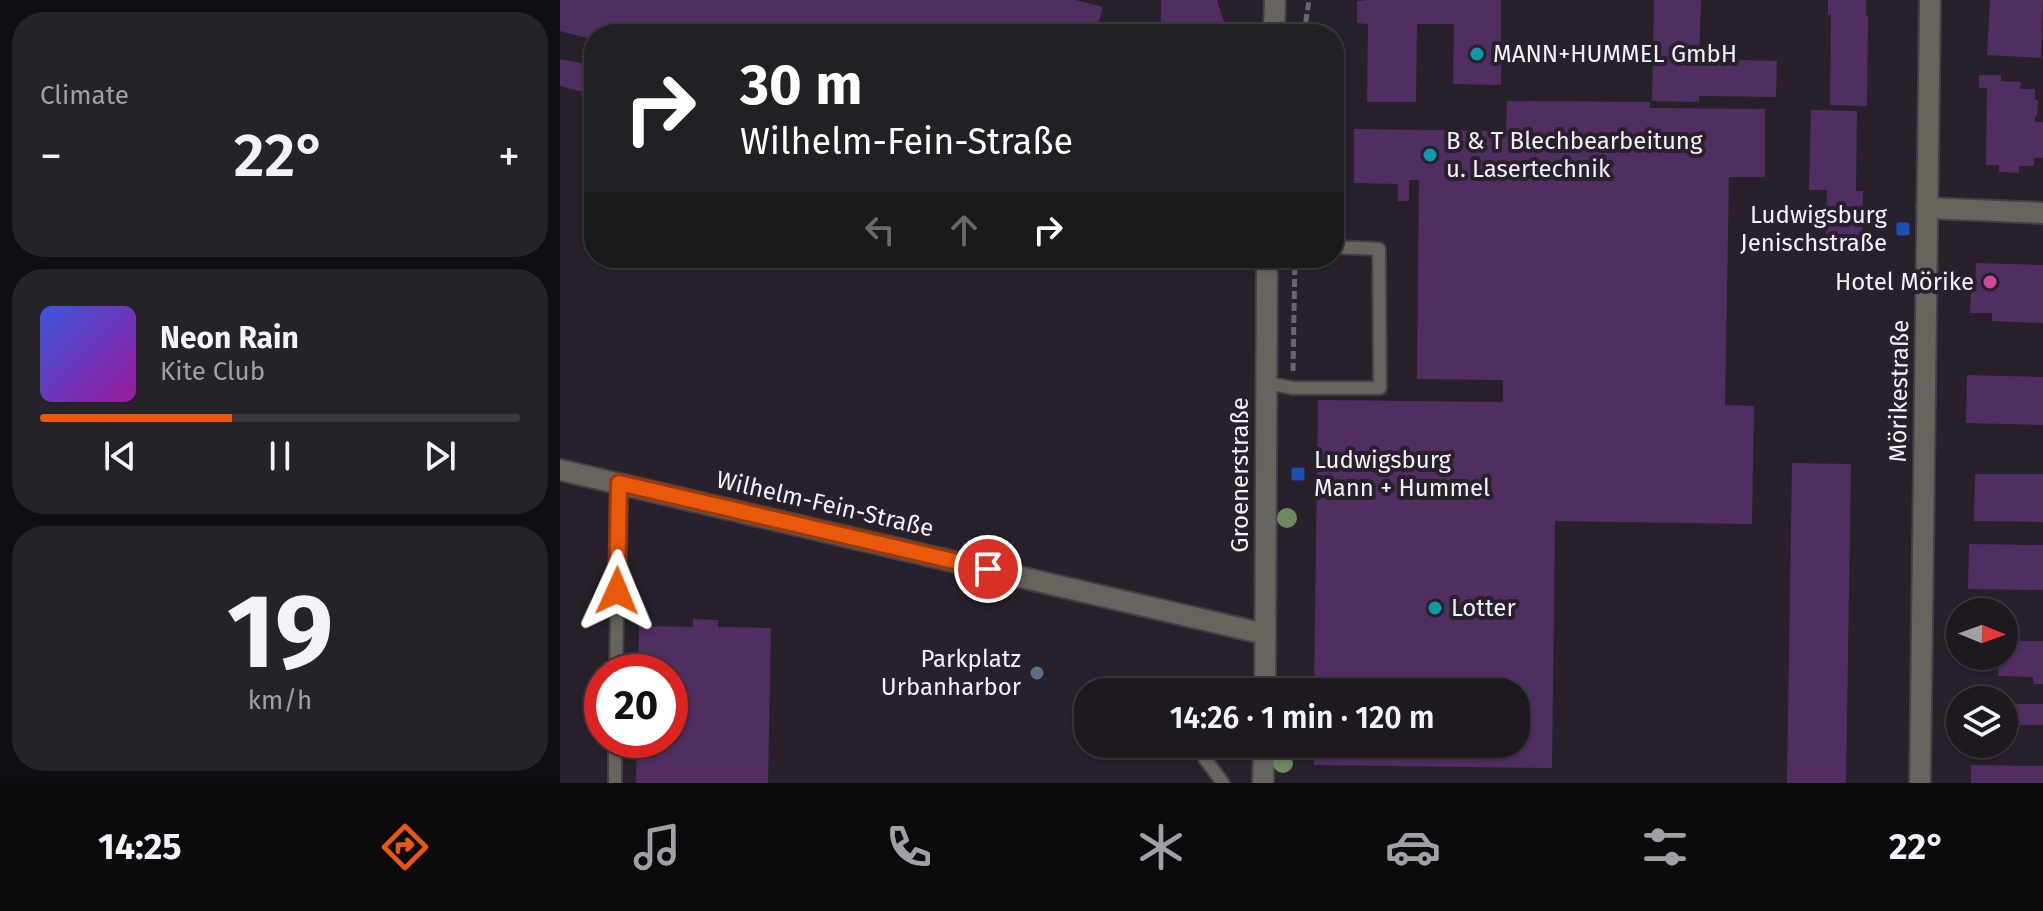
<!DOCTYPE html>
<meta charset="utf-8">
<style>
:root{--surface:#1e1921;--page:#26222a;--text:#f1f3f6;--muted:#a1a0a5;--line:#3c383f;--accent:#ea580c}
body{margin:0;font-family:"Fira Sans",sans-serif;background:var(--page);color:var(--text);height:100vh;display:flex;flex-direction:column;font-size:30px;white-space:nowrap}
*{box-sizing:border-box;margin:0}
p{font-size:26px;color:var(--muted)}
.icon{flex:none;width:44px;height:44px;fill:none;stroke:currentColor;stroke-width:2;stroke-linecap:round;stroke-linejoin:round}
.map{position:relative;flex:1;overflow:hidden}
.drawer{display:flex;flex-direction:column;gap:12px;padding:12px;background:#100e12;width:560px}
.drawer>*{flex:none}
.banner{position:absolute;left:24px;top:24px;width:760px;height:244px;border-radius:32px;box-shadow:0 2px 6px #0004,0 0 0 2px var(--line);background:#202124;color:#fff;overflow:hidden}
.needle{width:52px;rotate:91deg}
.buttons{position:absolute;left:1386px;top:598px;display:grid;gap:16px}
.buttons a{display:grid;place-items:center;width:72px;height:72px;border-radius:50%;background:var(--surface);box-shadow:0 2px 6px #0004,0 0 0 2px var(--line);font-size:40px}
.speed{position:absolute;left:24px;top:654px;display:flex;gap:16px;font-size:40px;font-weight:700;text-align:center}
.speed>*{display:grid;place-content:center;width:104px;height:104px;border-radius:50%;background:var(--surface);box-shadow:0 2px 6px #0004,0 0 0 2px var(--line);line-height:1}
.speed .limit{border:12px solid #d22;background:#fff;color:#111}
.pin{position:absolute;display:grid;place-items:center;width:68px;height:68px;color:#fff;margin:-34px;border:4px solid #fff;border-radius:50%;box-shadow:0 2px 8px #0007}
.me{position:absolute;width:88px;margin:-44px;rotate:1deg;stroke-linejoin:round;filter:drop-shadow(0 0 6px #0008)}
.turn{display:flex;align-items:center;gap:28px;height:168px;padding:0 24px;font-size:36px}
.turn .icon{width:104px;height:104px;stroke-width:2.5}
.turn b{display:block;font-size:56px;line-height:68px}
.lanes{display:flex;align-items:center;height:76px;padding:0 24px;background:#0003;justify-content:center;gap:40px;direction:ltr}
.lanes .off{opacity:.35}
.big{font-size:60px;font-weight:600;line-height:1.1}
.drawer .tile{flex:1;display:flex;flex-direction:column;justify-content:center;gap:12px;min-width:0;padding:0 28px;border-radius:32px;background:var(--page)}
.drawer .dial{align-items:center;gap:0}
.dial b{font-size:104px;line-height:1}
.song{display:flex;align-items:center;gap:24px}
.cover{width:96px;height:96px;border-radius:12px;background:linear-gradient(135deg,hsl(230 70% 55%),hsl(300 70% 35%))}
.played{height:8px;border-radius:4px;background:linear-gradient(90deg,var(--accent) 40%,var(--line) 40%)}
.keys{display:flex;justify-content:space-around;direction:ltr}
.heat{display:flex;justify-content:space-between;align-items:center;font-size:44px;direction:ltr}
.trip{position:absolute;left:514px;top:678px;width:456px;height:80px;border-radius:32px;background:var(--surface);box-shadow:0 2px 6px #0004,0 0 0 2px var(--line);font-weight:600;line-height:80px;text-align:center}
.dock{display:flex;height:128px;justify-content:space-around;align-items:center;background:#0c0a0d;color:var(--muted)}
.dock .icon{width:56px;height:56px}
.dock .selected{color:var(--accent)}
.dock b{font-size:36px;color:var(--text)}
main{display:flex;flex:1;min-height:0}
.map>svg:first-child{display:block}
</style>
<main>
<section class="drawer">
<div class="tile"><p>Climate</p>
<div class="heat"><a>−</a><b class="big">22°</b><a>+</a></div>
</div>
<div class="tile">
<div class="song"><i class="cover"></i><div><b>Neon Rain</b><p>Kite Club</p></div></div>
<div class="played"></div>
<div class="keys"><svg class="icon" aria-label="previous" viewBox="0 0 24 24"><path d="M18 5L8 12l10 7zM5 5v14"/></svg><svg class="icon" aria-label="pause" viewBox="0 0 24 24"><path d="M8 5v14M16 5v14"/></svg><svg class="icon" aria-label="next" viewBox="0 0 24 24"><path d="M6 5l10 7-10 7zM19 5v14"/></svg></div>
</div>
<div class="tile dial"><b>19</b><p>km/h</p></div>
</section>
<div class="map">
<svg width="1483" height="783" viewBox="0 0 1483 783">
<rect width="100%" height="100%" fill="#28212c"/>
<g fill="#512e62">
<path d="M0 0H515L543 7 537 27 562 33 34 34V40L0 31Z"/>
<path d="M601 0H657L668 34H632V25H601Z"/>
<path d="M809 0H941V85L893 84 894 24H857L856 102H807L808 24 797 23V1Z"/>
<path d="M1094 0H1141L1139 59 1217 61 1216 97 1139 96V102L1092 101Z"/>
<path d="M1268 0H1306V16H1308L1307 106 1270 105 1271 15H1268Z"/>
<path d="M1430 0H1483L1481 58 1427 55Z"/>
<path d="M0 59 30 65 23 92 0 86Z"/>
<path d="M1419 75H1441V81L1461 82 1460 89H1475V100H1478L1477 116H1475V122H1483V158H1474V166H1459V173L1439 172V165H1426L1427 88H1419Z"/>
<path d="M947 101 1090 102V108L1205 109V177H1169L1165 405 1194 406 1192 524 995 521 992 768 754 765V744H956V692H754L758 400 943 402V380L857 379 859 180H849V201H838V184L794 183V129L946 131Z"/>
<path d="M1251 110 1297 111 1296 191H1303L1302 241H1266L1267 190H1249Z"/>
<path d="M1416 263 1483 265V323L1432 321V313H1410L1411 290H1415Z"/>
<path d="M1407 375 1483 377V425L1406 423Z"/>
<path d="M1232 463 1291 464 1286 783H1227Z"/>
<path d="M1415 474H1483V522L1414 521Z"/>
<path d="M1409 544 1483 545V590L1408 589Z"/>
<path d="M133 619 158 620V627L211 628 208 783H76L77 740H110V672H78L79 626 133 627Z"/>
<path d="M1444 641H1483V684H1474L1473 677 1438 676V668L1428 669 1429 656H1444Z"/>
<rect x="1444" y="704" width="39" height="21"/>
<path d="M1411 765 1483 766V783H1411Z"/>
</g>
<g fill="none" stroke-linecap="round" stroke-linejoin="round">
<defs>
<g id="service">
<path d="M707 383 733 388H820L819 249 774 247"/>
<path d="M56 672 59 483"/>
<path d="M645 759 663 783"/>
<path d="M55 783V740"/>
</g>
<g id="minor">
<path d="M714 34 715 0"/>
<path d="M1367 208 1483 213"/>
<path d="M0 470 705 634"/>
<path d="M705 692 707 258"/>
<path d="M703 783 704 744"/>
<path d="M1360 783 1370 0"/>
</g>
</defs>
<use href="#service" stroke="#453e49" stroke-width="16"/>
<use href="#minor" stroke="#453e49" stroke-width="24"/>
<g stroke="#6a646e" stroke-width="5" stroke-dasharray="8 4" stroke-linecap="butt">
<path d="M744 34 749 0"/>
<path d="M733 371 735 258"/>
</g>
<use href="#service" stroke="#67645e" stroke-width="12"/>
<use href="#minor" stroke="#67645e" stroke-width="20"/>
</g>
<g fill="#6e885f">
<circle cx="727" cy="518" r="10"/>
<circle cx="723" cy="763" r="10"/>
</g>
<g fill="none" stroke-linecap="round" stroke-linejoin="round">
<defs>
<path id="route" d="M57 591 59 483 428 569"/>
</defs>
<use href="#route" stroke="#983908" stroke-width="20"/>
<use href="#route" stroke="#ea580c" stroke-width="14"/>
</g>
<g fill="#0f9aa8" stroke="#28212c" stroke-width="3">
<circle cx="917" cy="54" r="8"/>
<circle cx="870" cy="155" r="8"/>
<circle cx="875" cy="608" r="8"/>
</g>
<g fill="#1a4fb4" stroke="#28212c" stroke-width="3">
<rect x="1335" y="221" width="16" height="16" rx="4"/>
<rect x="730" y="466" width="16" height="16" rx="4"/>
</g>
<circle fill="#d1479c" stroke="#28212c" stroke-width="3" cx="1430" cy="282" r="8"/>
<circle fill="#5c6f8a" stroke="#28212c" stroke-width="3" cx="477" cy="673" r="8"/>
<g text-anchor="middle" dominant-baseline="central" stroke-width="8" stroke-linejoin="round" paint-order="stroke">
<g font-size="24" fill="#f5f0f8" stroke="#28212c" text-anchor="start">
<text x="933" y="54">MANN+HUMMEL GmbH</text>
<text x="886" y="141">B &amp; T Blechbearbeitung<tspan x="886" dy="28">u. Lasertechnik</tspan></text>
<text x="1327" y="215" text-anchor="end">Ludwigsburg<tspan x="1327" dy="28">Jenischstraße</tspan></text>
<text x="1414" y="282" text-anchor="end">Hotel Mörike</text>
<text x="754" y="460">Ludwigsburg<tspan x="754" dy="28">Mann + Hummel</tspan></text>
<text x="891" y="608">Lotter</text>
<text x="461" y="659" text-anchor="end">Parkplatz<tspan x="461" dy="28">Urbanharbor</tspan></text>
</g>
<g font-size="24" fill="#f5f0f8" stroke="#28212c">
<text transform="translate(1339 391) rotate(-89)">Mörikestraße</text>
<text transform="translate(680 475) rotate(-90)">Groenerstraße</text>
<text transform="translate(265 504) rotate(13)">Wilhelm-Fein-Straße</text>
</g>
</g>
</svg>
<div class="buttons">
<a><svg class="needle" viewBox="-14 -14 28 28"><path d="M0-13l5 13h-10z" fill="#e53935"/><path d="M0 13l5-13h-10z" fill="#a1a0a5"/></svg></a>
<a><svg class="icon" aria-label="layers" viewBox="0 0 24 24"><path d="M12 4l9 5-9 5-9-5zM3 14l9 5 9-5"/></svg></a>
</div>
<div class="speed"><div class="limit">20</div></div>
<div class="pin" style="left:428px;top:569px;background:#d93025"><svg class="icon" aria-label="arrive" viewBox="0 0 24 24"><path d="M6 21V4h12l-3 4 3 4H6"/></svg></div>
<svg class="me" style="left:57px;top:591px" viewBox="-20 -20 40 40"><path d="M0-17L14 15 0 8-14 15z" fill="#ea580c" stroke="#fff" stroke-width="4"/></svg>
<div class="trip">14:26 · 1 min · 120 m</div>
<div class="banner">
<div class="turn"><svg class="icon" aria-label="right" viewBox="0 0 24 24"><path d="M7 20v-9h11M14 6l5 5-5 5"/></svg><div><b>30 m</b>Wilhelm-Fein-Straße</div></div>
<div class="lanes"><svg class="icon off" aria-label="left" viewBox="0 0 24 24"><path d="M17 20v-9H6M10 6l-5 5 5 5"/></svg><svg class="icon off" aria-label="ahead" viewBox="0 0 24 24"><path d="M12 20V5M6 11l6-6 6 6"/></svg><svg class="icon" aria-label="right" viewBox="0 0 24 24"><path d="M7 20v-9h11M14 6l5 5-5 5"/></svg></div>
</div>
</div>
</main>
<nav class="dock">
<b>14:25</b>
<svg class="icon selected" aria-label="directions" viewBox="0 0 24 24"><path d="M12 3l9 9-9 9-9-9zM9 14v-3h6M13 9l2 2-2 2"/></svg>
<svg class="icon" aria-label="music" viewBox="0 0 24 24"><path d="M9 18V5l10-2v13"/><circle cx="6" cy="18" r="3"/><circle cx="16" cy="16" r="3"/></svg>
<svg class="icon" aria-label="phone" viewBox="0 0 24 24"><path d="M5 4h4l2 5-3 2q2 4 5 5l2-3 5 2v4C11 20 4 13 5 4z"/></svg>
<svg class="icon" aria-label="climate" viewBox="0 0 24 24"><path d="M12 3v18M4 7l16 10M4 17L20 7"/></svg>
<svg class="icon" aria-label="car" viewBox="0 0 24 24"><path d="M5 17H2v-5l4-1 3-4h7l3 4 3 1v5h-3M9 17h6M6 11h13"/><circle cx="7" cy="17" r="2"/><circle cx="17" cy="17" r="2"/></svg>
<svg class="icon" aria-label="filters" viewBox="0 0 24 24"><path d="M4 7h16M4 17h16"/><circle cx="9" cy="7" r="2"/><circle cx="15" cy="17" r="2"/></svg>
<b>22°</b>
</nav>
